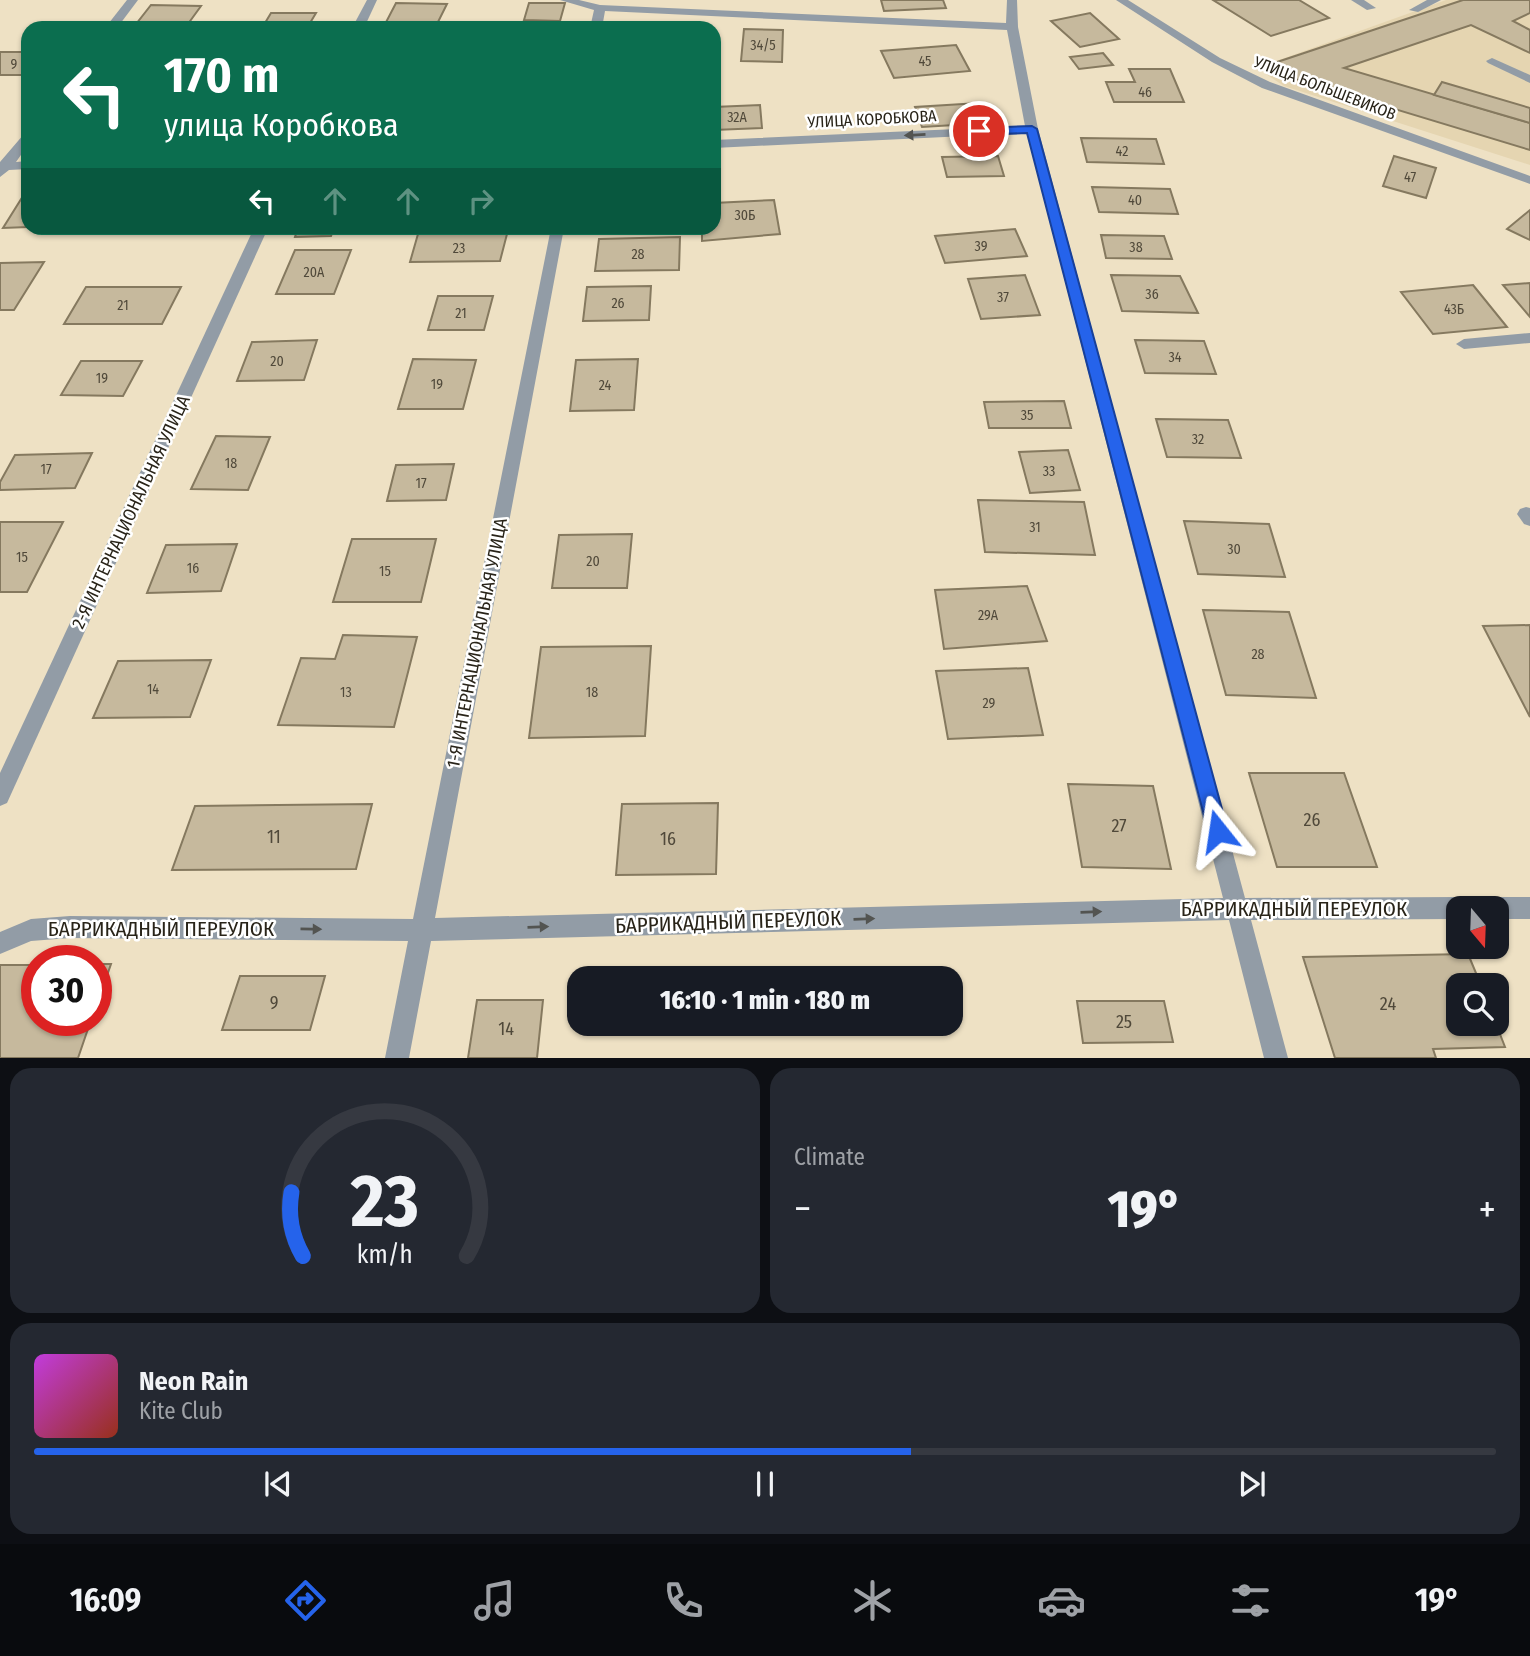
<!DOCTYPE html>
<meta charset="utf-8">
<style>
:root{--surface:#171b24;--page:#242831;--text:#f1f3f6;--muted:#9ea1a6;--line:#363941;--accent:#2563eb}
body{margin:0;font-family:"Fira Sans Condensed",sans-serif;background:var(--page);color:var(--text);height:100vh;display:flex;flex-direction:column;font-size:26px;white-space:nowrap}
*{box-sizing:border-box;margin:0}
p{font-size:23px;color:var(--muted)}
.icon{flex:none;width:38px;height:38px;fill:none;stroke:currentColor;stroke-width:2;stroke-linecap:round;stroke-linejoin:round}
.map{position:relative;height:1058px;overflow:hidden}
.details{display:flex;flex-direction:column;gap:10px;padding:10px;background:#0d0f14;flex:1}
.details>*{flex:none}
.top-card{position:absolute;left:21px;top:21px;width:700px;height:214px;border-radius:21px;box-shadow:0 2px 5px #0004;background:#0b6e4f;color:#fff;overflow:hidden}
.needle{width:46px;rotate:161deg}
.tools{position:absolute;left:1446px;top:896px;display:grid;gap:14px}
.tools a{display:grid;place-items:center;width:63px;height:63px;border-radius:14px;background:var(--surface);box-shadow:0 2px 5px #0004;font-size:35px}
.speed{position:absolute;left:21px;top:945px;display:flex;gap:14px;font-size:35px;font-weight:700;text-align:center}
.speed>*{display:grid;place-content:center;width:91px;height:91px;border-radius:50%;background:var(--surface);box-shadow:0 2px 5px #0004;line-height:1}
.speed .limit{border:10px solid #d22;background:#fff;color:#111}
.pin{position:absolute;display:grid;place-items:center;width:60px;height:60px;color:#fff;margin:-30px;border:4px solid #fff;border-radius:50%;box-shadow:0 2px 7px #0007}
.me{position:absolute;width:77px;margin:-38px;rotate:345deg;stroke-linejoin:round;filter:drop-shadow(0 0 5px #0008)}
.turn{display:flex;align-items:center;gap:24px;height:147px;padding:0 28px;font-size:32px}
.turn .icon{width:91px;height:91px;stroke-width:2.5}
.turn b{display:block;font-size:49px;line-height:60px}
.lanes{display:flex;align-items:center;height:66px;padding:0 28px;background:#0003;justify-content:center;gap:35px;direction:ltr}
.lanes .off{opacity:.35}
.big{font-size:52px;font-weight:800;line-height:1.1}
.details .card{flex:1;display:flex;flex-direction:column;justify-content:center;gap:10px;min-width:0;padding:0 24px;border-radius:21px;background:var(--page)}
.details .dial{align-items:center;gap:0}
.dial svg{height:182px;overflow:visible;fill:none;stroke:var(--line);stroke-width:7;stroke-linecap:round;text-anchor:middle}
.dial text{fill:var(--text);stroke:none}
.song{display:flex;align-items:center;gap:21px}
.cover{width:84px;height:84px;border-radius:10px;background:linear-gradient(135deg,hsl(290 70% 55%),hsl(10 70% 35%))}
.played{height:7px;border-radius:4px;background:linear-gradient(90deg,var(--accent) 60%,var(--line) 60%)}
.keys{display:flex;justify-content:space-around;direction:ltr}
.heat{display:flex;justify-content:space-between;align-items:center;font-size:38px;direction:ltr}
.details .tiles{flex:1;display:grid;gap:10px;grid-template-columns:1fr 1fr}
.card:last-child{grid-column:span 2}
.trip{position:absolute;left:567px;top:966px;width:396px;height:70px;border-radius:21px;background:var(--surface);box-shadow:0 2px 5px #0004;font-weight:800;line-height:70px;text-align:center}
.tabs{display:flex;height:112px;justify-content:space-around;align-items:center;background:#090b0e;color:var(--muted)}
.tabs .icon{width:49px;height:49px}
.tabs .current{color:var(--accent)}
.tabs b{font-size:32px;color:var(--text)}
.map>svg:first-child{display:block}
</style>
<div class="map">
<svg width="1530" height="1058" viewBox="0 0 1530 1058">
<rect width="100%" height="100%" fill="#eee1c4"/>
<path fill="#e5d5b1" d="M1446 0H1530V165L1284 86 1257 68Z"/>
<g fill="#c6b99d" stroke="#85795f" stroke-width="2">
<path d="M881 0H943L946 8 884 11Z"/>
<path d="M1213 0H1299L1329 18 1271 36Z"/>
<path d="M1463 0H1530V13L1513 21 1530 30V53L1471 25 1344 68 1530 123V150L1259 68Z"/>
<path d="M396 3 447 4 435 28H383Z"/>
<path d="M529 3H565L560 21 524 20Z"/>
<path d="M151 5 201 6 185 28H133Z"/>
<path d="M271 13H316L307 28H262Z"/>
<path d="M1090 13 1119 39 1080 47 1051 21Z"/>
<path d="M744 29 783 30 782 62 741 61Z"/>
<path d="M956 45 970 71 894 78 881 51Z"/>
<rect x="0" y="52" width="28" height="23"/>
<path d="M1103 53 1113 65 1079 69 1070 57Z"/>
<path d="M1129 69H1170L1184 102H1114L1106 82H1135Z"/>
<path d="M1442 82 1530 108V123L1434 95Z"/>
<path d="M979 103 987 123 922 127 915 107Z"/>
<path d="M760 105 762 128 714 130V107Z"/>
<path d="M1081 138 1156 139 1164 164 1087 162Z"/>
<path d="M998 156 1004 176 947 177 942 157Z"/>
<path d="M1394 156 1436 168 1426 198 1383 186Z"/>
<path d="M1092 187 1170 189 1178 214 1099 212Z"/>
<path d="M23 196H28V227L3 228Z"/>
<path d="M774 200 780 234 702 241V228H714V203Z"/>
<path d="M1530 210V240L1507 229Z"/>
<path d="M298 228H334L331 236 295 237Z"/>
<path d="M1015 229 1027 256 945 263 935 236Z"/>
<path d="M418 234H507L500 261 410 262Z"/>
<path d="M1101 235 1164 236 1172 259 1106 258Z"/>
<path d="M680 237 679 270 595 271 599 239Z"/>
<path d="M295 250H351L334 294H276Z"/>
<path d="M44 262 14 310H0V263Z"/>
<path d="M1025 275 1040 315 981 319 968 279Z"/>
<path d="M1111 275 1180 276 1198 313 1122 311Z"/>
<path d="M1530 283V317L1503 285Z"/>
<path d="M1473 285 1507 327 1433 334 1401 292Z"/>
<path d="M651 286 649 320 583 321 587 287Z"/>
<path d="M86 287H181L162 324H64Z"/>
<path d="M438 296H493L484 330H428Z"/>
<path d="M317 340 304 380 237 381 252 342Z"/>
<path d="M1135 340 1204 341 1216 374 1145 373Z"/>
<path d="M413 359 476 360 463 409H398Z"/>
<path d="M638 359 634 410 570 411 576 360Z"/>
<path d="M81 361H142L123 396 61 395Z"/>
<path d="M1064 401 1071 428H989L984 402Z"/>
<path d="M1156 419 1228 420 1241 458 1167 457Z"/>
<path d="M216 436 270 437 248 490 191 489Z"/>
<path d="M1068 450 1080 490 1030 493 1019 452Z"/>
<path d="M92 453 75 488 0 490V482L15 455Z"/>
<path d="M454 464 446 500 387 501 396 465Z"/>
<path d="M978 500 1084 502 1095 555 985 552Z"/>
<path d="M1184 521 1269 524 1285 577 1198 574Z"/>
<path d="M0 522H63L27 592H0Z"/>
<path d="M632 534 627 588H552L559 535Z"/>
<path d="M352 539H436L421 602H333Z"/>
<path d="M237 544 221 591 147 593 166 545Z"/>
<path d="M1027 586 1047 641 944 649 935 590Z"/>
<path d="M1203 610 1289 612 1316 698 1226 695Z"/>
<path d="M1530 625V717L1483 626Z"/>
<path d="M343 635 417 637 394 727 278 725 301 658 335 659Z"/>
<path d="M651 646 645 736 529 738 541 647Z"/>
<path d="M211 660 190 717 93 718 118 661Z"/>
<path d="M1028 668 1043 735 948 739 936 671Z"/>
<path d="M1249 773H1344L1377 867H1277Z"/>
<path d="M1068 784 1153 786 1171 869 1082 867Z"/>
<path d="M718 803 716 874 616 875 622 804Z"/>
<path d="M372 804 356 869 172 870 195 806Z"/>
<path d="M1468 954 1481 985H1458V1024H1496L1505 1047 1433 1049 1436 1058H1335L1303 957Z"/>
<path d="M96 964H111L96 1007Z"/>
<path d="M0 965H37V1020H91L78 1058H0Z"/>
<path d="M240 976H325L310 1030H222Z"/>
<path d="M477 1000H543L537 1058H468Z"/>
<path d="M1077 1001H1164L1173 1042 1083 1043Z"/>
</g>
<g fill="none" stroke-linecap="round" stroke-linejoin="round">
<g fill="#929ca6" fill-rule="evenodd">
<path d="M127 0H138L117 28H105Z"/>
<path d="M367 0H377L364 28H352Z"/>
<path d="M560 0H579L600 5 1006 23 1007 0H1017L1018 27 1038 129 1245 898 1458 897 1466 900 1469 908H1458V919L1251 920 1288 1058H1264L1229 920 431 941 409 1058H385L408 941 70 938 31 941 0 954V932L31 919 70 916 413 919 551 228H564L435 918 1223 898 1027 133 714 148V140L1025 126 1007 30 605 11 602 28H590L594 10Z"/>
<path d="M1116 0H1128L1220 58 1270 82 1530 176V184L1262 88 1212 62Z"/>
<path d="M1351 0H1364L1376 8 1367 10Z"/>
<path d="M1427 0H1441L1418 12 1409 10Z"/>
<path d="M1492 58 1530 75V83L1488 63 1486 61Z"/>
<path d="M28 133V145L16 162 28 161V169L9 170 0 177V162L24 134Z"/>
<path d="M254 228H268L7 803 0 806V773Z"/>
<path d="M1530 333V343L1464 349 1456 344 1464 339Z"/>
<path d="M1526 507 1530 508V526L1524 524 1517 514 1520 509Z"/>
<path d="M1496 897H1530V919H1496V908H1485L1488 900Z"/>
</g>
</g>
<defs><path id="oneway-solid" d="M-6-.8H1V-3.2L6.5 0L1 3.2V.8H-6Z" transform="scale(1.75)"/></defs>
<g fill="#535451">
<use href="#oneway-solid" transform="translate(915 135) rotate(177)"/>
<use href="#oneway-solid" transform="translate(1091 912) rotate(-2)"/>
<use href="#oneway-solid" transform="translate(864 919) rotate(-2)"/>
<use href="#oneway-solid" transform="translate(538 927) rotate(-2)"/>
<use href="#oneway-solid" transform="translate(311 929) rotate(1)"/>
</g>
<path fill="#2563eb" stroke="#184099" stroke-width="2" d="M1032 126 1037 129 1228 831 1225 838 1218 841 1211 838 1208 831 1027 133 979 135 973 131 979 128Z"/>
<g text-anchor="middle" dominant-baseline="central" stroke-width="5" stroke-linejoin="round" paint-order="stroke">
<g font-size="14" fill="#50493a">
<text x="763" y="45">34/5</text>
<text x="925" y="61">45</text>
<text x="14" y="64">9</text>
<text x="1145" y="92">46</text>
<text x="737" y="117">32А</text>
<text x="1122" y="151">42</text>
<text x="1410" y="177">47</text>
<text x="1135" y="200">40</text>
<text x="745" y="215">30Б</text>
<text x="981" y="246">39</text>
<text x="1136" y="247">38</text>
<text x="459" y="248">23</text>
<text x="638" y="254">28</text>
<text x="314" y="272">20А</text>
<text x="1152" y="294">36</text>
<text x="1003" y="297">37</text>
<text x="618" y="303">26</text>
<text x="123" y="305">21</text>
<text x="1454" y="309">43Б</text>
<text x="461" y="313">21</text>
<text x="1175" y="357">34</text>
<text x="277" y="361">20</text>
<text x="102" y="378">19</text>
<text x="437" y="384">19</text>
<text x="605" y="385">24</text>
<text x="1027" y="415">35</text>
<text x="1198" y="439">32</text>
<text x="231" y="463">18</text>
<text x="46" y="469">17</text>
<text x="1049" y="471">33</text>
<text x="421" y="483">17</text>
<text x="1035" y="527">31</text>
<text x="1234" y="549">30</text>
<text x="22" y="557">15</text>
<text x="593" y="561">20</text>
<text x="193" y="568">16</text>
<text x="385" y="571">15</text>
<text x="988" y="615">29А</text>
<text x="1258" y="654">28</text>
<text x="153" y="689">14</text>
<text x="346" y="692">13</text>
<text x="592" y="692">18</text>
<text x="989" y="703">29</text>
</g>
<g font-size="16" fill="#292419" stroke="#fff">
<text transform="translate(1325 88) rotate(21)">УЛИЦА БОЛЬШЕВИКОВ</text>
<text transform="translate(872 119) rotate(-3)">УЛИЦА КОРОБКОВА</text>
</g>
<g font-size="18" fill="#292419" stroke="#fff">
<text transform="translate(131 512) rotate(-65)">2-Я ИНТЕРНАЦИОНАЛЬНАЯ УЛИЦА</text>
<text transform="translate(477 643) rotate(-79)">1-Я ИНТЕРНАЦИОНАЛЬНАЯ УЛИЦА</text>
</g>
<g font-size="18" fill="#50493a">
<text x="1312" y="820">26</text>
<text x="1119" y="826">27</text>
<text x="274" y="837">11</text>
<text x="668" y="839">16</text>
<text x="274" y="1003">9</text>
<text x="1388" y="1004">24</text>
<text x="1124" y="1022">25</text>
<text x="506" y="1029">14</text>
</g>
<g font-size="21" fill="#292419" stroke="#fff">
<text x="1294" y="909">БАРРИКАДНЫЙ ПЕРЕУЛОК</text>
<text transform="translate(728 922) rotate(-2)">БАРРИКАДНЫЙ ПЕРЕУЛОК</text>
<text x="161" y="929">БАРРИКАДНЫЙ ПЕРЕУЛОК</text>
</g>
</g>
</svg>
<div class="tools">
<a><svg class="needle" viewBox="-14 -14 28 28"><path d="M0-13l5 13h-10z" fill="#e53935"/><path d="M0 13l5-13h-10z" fill="#9ea1a6"/></svg></a>
<a><svg class="icon" aria-label="search" viewBox="0 0 24 24"><circle cx="10" cy="10" r="6"/><path d="M15 15l6 6"/></svg></a>
</div>
<div class="speed"><div class="limit">30</div></div>
<div class="pin" style="left:979px;top:131px;background:#d93025"><svg class="icon" aria-label="arrive" viewBox="0 0 24 24"><path d="M6 21V4h12l-3 4 3 4H6"/></svg></div>
<svg class="me" style="left:1218px;top:831px" viewBox="-20 -20 40 40"><path d="M0-17L14 15 0 8-14 15z" fill="#2563eb" stroke="#fff" stroke-width="4"/></svg>
<div class="trip">16:10 · 1 min · 180 m</div>
<div class="top-card">
<div class="turn"><svg class="icon" aria-label="left" viewBox="0 0 24 24"><path d="M17 20v-9H6M10 6l-5 5 5 5"/></svg><div><b>170 m</b>улица Коробкова</div></div>
<div class="lanes"><svg class="icon" aria-label="left" viewBox="0 0 24 24"><path d="M17 20v-9H6M10 6l-5 5 5 5"/></svg><svg class="icon off" aria-label="ahead" viewBox="0 0 24 24"><path d="M12 20V5M6 11l6-6 6 6"/></svg><svg class="icon off" aria-label="ahead" viewBox="0 0 24 24"><path d="M12 20V5M6 11l6-6 6 6"/></svg><svg class="icon off" aria-label="right" viewBox="0 0 24 24"><path d="M7 20v-9h11M14 6l5 5-5 5"/></svg></div>
</div>
</div>
<section class="details">
<div class="tiles">
<div class="card dial"><svg viewBox="0 0 100 80">
<path d="M14 69A42 42 0 1 1 86 69"/>
<path d="M14 69A42 42 0 0 1 9 41" stroke="#2563eb"/>
<text x="50" y="56" font-size="32" font-weight="700">23</text>
<text x="50" y="72" font-size="11">km/h</text>
</svg></div>
<div class="card"><p>Climate</p>
<div class="heat"><a>−</a><b class="big">19°</b><a>+</a></div>
</div>
<div class="card">
<div class="song"><i class="cover"></i><div><b>Neon Rain</b><p>Kite Club</p></div></div>
<div class="played"></div>
<div class="keys"><svg class="icon" aria-label="previous" viewBox="0 0 24 24"><path d="M18 5L8 12l10 7zM5 5v14"/></svg><svg class="icon" aria-label="pause" viewBox="0 0 24 24"><path d="M8 5v14M16 5v14"/></svg><svg class="icon" aria-label="next" viewBox="0 0 24 24"><path d="M6 5l10 7-10 7zM19 5v14"/></svg></div>
</div>
</div>
</section>
<nav class="tabs">
<b>16:09</b>
<svg class="icon current" aria-label="directions" viewBox="0 0 24 24"><path d="M12 3l9 9-9 9-9-9zM9 14v-3h6M13 9l2 2-2 2"/></svg>
<svg class="icon" aria-label="music" viewBox="0 0 24 24"><path d="M9 18V5l10-2v13"/><circle cx="6" cy="18" r="3"/><circle cx="16" cy="16" r="3"/></svg>
<svg class="icon" aria-label="phone" viewBox="0 0 24 24"><path d="M5 4h4l2 5-3 2q2 4 5 5l2-3 5 2v4C11 20 4 13 5 4z"/></svg>
<svg class="icon" aria-label="climate" viewBox="0 0 24 24"><path d="M12 3v18M4 7l16 10M4 17L20 7"/></svg>
<svg class="icon" aria-label="car" viewBox="0 0 24 24"><path d="M5 17H2v-5l4-1 3-4h7l3 4 3 1v5h-3M9 17h6M6 11h13"/><circle cx="7" cy="17" r="2"/><circle cx="17" cy="17" r="2"/></svg>
<svg class="icon" aria-label="filters" viewBox="0 0 24 24"><path d="M4 7h16M4 17h16"/><circle cx="9" cy="7" r="2"/><circle cx="15" cy="17" r="2"/></svg>
<b>19°</b>
</nav>
